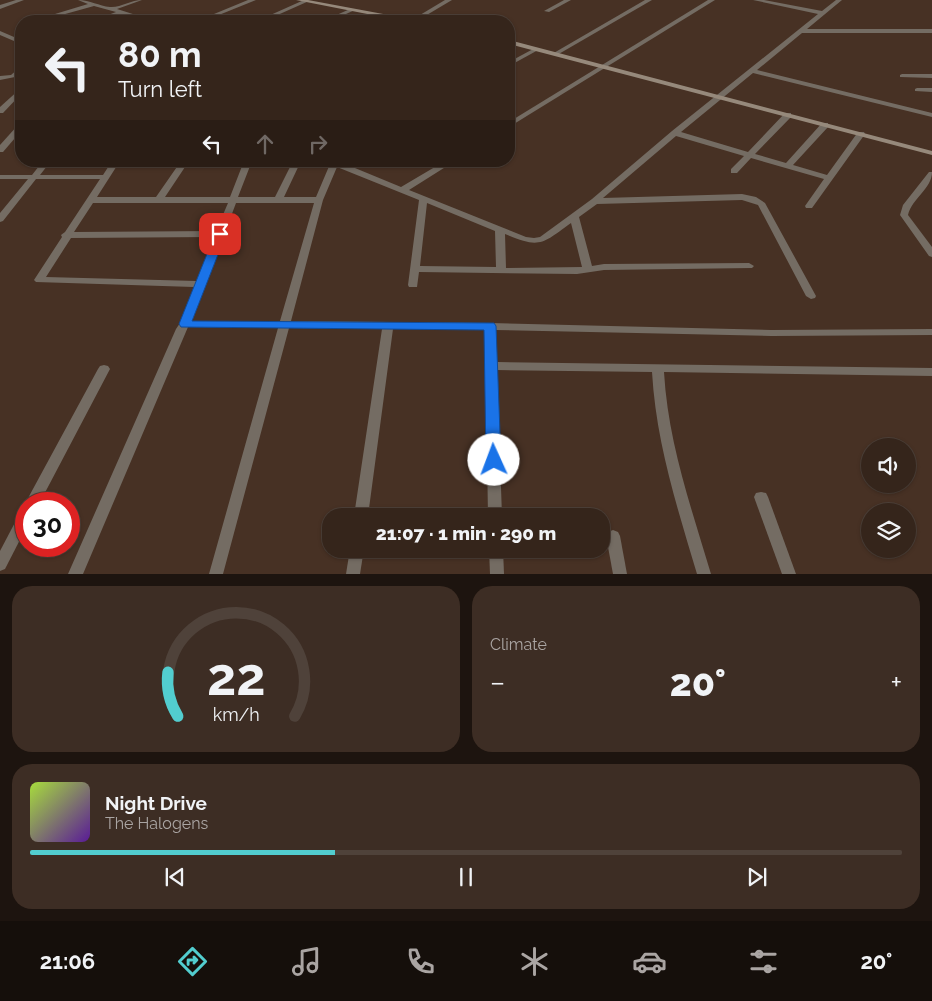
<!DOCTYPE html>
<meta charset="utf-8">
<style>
:root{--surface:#35251b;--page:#3d2d24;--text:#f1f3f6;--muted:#aaa5a3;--line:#4f423a;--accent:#52cdcf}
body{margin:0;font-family:Raleway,sans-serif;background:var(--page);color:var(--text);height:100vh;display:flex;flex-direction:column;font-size:19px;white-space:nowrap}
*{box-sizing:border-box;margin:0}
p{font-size:16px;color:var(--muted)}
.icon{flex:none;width:28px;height:28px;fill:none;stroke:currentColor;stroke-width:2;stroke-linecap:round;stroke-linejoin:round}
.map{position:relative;height:574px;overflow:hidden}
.drawer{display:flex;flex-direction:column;gap:12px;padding:12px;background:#1d140f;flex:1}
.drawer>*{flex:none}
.banner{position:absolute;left:15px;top:15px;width:500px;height:152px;border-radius:20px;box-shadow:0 1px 4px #0004,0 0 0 1px var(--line);background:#35251b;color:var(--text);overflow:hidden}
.buttons{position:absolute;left:861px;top:438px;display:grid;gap:10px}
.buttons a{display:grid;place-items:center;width:55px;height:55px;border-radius:50%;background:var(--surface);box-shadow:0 1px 4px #0004,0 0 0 1px var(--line);font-size:25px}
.speed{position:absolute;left:15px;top:492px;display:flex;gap:10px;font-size:25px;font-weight:700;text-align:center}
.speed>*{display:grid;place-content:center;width:65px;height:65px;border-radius:50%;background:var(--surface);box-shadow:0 1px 4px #0004,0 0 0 1px var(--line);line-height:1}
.speed .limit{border:8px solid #d22;background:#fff;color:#111}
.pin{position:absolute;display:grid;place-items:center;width:42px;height:42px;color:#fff;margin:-21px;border-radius:10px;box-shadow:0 2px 8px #0006}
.me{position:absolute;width:55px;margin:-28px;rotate:358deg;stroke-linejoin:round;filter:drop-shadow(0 0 4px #0008)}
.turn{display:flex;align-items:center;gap:18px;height:105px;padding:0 20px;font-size:22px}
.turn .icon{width:65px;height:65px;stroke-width:2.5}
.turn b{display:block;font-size:35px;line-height:42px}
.lanes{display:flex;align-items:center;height:48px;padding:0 20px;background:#0003;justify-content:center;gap:25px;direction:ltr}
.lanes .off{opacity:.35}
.big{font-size:38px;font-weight:800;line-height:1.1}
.drawer .widget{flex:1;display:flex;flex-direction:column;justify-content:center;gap:8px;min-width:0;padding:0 18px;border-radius:20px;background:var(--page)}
.drawer .dial{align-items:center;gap:0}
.dial svg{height:130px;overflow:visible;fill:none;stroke:var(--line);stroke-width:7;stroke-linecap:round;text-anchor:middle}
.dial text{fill:var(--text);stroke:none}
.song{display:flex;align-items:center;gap:15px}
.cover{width:60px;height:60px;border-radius:8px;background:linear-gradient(135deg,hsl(80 70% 55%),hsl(270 70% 35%))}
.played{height:5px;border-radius:2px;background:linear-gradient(90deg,var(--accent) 35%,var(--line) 35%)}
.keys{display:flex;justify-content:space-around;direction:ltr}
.heat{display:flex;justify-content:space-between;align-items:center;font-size:28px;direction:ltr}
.drawer .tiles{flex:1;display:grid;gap:12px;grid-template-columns:1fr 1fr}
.widget:last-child{grid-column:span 2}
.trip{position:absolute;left:322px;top:508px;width:288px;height:50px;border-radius:20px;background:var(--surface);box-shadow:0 1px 4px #0004,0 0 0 1px var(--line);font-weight:800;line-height:50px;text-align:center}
.dock{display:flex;height:80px;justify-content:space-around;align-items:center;background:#150f0b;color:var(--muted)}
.dock .icon{width:35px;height:35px}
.dock .selected{color:var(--accent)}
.dock b{font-size:22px;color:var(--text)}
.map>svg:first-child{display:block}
</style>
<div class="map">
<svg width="932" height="574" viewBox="0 0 932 574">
<rect width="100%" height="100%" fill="#473124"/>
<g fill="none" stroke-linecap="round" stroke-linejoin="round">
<path fill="#746c63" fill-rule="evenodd" d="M19 68H21V71L15 77 0 80V76L11 75Z"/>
<g fill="#746c63" fill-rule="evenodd">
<path d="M16 0H24L0 9V5Z"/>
<path d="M78 0C90 0 99 6 110 7 120 8 131 0 142 0L117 9 155 21C144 22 135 16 123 14 114 13 103 21 92 21L116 12 94 6 58 16 55 14 88 4Z"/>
<path d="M248 0H256L204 21H197Z"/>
<path d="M304 0 309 1 264 21H257Z"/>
<path d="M445 0H452L420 19 415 18Z"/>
<path d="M564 0H571L549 12 544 11Z"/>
<path d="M645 0H652L557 55 552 54Z"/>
<path d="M708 0H715L509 127V122Z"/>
<path d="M753 0H764L822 11 836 0H842L807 29H932V33H802L757 70 932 113V117L753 73 681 132 748 152 785 113H791V117L755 154 786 163 822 123H828V127L793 165 827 175 858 132H864L865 134 812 208H806L805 206 824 179 751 158 737 173H731V169L744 156 676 136 603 198 742 194 756 197 765 203 816 296 815 298 811 299 806 296 758 205 742 200 597 204 579 217 592 266 604 264 749 263 754 266 752 268 604 270 577 274 419 272 417 287H409L408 285 419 200 337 167 323 200 291 321 490 323 771 330 932 329V335L771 336 495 330 497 362 932 368V376L664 372C668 442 691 507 711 574H697C677 507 656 442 652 372L497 370 502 516H488L485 329H393L368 516H354L382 329 289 328 223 574H209L278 328 188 327 83 574H68L176 329 180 323 194 287 36 282 34 280 62 237 61 235 65 232 100 179H36L3 221 0 222V213L28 179H0V175H32L43 161H51L40 175H103L112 161H120L97 197H156L181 161H189L165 197H230L244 161H252L238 197H275L293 161H301L284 197H316L330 164 326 161H338L401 187 445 161H455L409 190 526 237 534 238 540 237 592 199 672 131 818 14ZM93 203H228L216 231 74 232ZM236 203H314L280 321H192ZM427 203 495 231 496 267 420 266ZM571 223 582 267 506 268 505 234C540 249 542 244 571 223ZM214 237 197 281 46 277 71 238Z"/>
<path d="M350 9 355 10 330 21H323Z"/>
<path d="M490 15 493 17C489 21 484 22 479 21Z"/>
<path d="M0 31 21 40V44L0 35Z"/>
<path d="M535 48 540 49 509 66V62Z"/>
<path d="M902 74H932V78L900 77V75Z"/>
<path d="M21 88V94L3 113H0V107Z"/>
<path d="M917 88H932V92L915 91V89Z"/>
<path d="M18 125H21V131L3 152H0V145Z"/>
<path d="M929 172H932C932 189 912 198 908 215L932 247V257L929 256 900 215 903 205Z"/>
<path d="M104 365 108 366 110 369 39 504H26V506L25 504 27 500 98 369 100 366Z"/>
<path d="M761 492 766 493 768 497 796 574H782L754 497 756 493Z"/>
<path d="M26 509V528L5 569 0 571V551L21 511Z"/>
<path d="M613 530 618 532 620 536 627 574H613L606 536 608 532Z"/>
<path d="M350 549H364L360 574H346Z"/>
<path d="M489 549H503L504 574H490Z"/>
</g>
<g fill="#96897b" fill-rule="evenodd">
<path d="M296 0H308L410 19 418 16 435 21 419 20 403 21Z"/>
<path d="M509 40 932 151V155L509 44Z"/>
</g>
</g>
<path fill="#1a73e8" stroke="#114b97" d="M220 231 226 234 192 321 494 323 496 326 501 460 499 464 494 465 489 464 486 460 484 330 181 327 179 324 215 234Z"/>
</svg>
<div class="buttons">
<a><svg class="icon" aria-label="sound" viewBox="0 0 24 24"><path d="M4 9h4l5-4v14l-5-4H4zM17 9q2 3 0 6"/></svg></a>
<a><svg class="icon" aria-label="layers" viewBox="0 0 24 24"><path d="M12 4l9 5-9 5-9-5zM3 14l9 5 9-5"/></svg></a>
</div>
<div class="speed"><div class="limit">30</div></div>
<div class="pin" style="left:220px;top:234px;background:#d93025"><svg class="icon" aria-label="arrive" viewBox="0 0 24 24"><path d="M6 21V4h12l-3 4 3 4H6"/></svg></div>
<svg class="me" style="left:494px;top:460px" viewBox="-20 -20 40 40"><circle r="19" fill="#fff"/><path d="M0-13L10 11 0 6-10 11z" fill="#1a73e8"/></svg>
<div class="trip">21:07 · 1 min · 290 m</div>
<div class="banner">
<div class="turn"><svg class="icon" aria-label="left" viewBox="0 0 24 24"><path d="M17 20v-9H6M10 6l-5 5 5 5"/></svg><div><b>80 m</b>Turn left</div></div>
<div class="lanes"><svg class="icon" aria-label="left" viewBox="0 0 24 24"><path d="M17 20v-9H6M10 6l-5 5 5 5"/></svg><svg class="icon off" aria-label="ahead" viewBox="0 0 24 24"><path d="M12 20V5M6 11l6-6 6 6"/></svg><svg class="icon off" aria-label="right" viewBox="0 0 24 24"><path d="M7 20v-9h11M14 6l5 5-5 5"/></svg></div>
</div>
</div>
<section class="drawer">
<div class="tiles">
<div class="widget dial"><svg viewBox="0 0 100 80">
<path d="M14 69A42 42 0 1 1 86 69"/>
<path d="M14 69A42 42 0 0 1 8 42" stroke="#52cdcf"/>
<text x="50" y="56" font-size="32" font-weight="700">22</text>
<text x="50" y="72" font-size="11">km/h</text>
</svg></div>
<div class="widget"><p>Climate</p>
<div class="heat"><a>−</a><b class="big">20°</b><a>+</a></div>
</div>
<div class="widget">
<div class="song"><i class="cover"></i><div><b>Night Drive</b><p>The Halogens</p></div></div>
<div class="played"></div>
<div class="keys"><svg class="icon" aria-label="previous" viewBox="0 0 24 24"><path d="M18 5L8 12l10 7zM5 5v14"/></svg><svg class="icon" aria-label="pause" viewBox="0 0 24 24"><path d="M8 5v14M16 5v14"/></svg><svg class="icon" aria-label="next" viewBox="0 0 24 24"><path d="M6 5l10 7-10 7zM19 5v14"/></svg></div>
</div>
</div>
</section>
<nav class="dock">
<b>21:06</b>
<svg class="icon selected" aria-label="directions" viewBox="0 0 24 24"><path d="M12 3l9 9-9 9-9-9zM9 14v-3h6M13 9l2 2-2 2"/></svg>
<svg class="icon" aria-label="music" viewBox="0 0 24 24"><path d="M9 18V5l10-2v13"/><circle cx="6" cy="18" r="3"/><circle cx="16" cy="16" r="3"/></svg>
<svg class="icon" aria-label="phone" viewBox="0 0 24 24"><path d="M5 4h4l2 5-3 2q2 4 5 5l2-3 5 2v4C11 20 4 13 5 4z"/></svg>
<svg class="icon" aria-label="climate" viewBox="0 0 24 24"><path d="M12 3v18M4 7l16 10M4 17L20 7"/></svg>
<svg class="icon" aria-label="car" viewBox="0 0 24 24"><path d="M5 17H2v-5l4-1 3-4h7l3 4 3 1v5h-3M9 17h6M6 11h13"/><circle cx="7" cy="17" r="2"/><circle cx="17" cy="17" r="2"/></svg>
<svg class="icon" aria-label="filters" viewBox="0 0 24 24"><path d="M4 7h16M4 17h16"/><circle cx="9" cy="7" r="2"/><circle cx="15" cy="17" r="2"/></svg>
<b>20°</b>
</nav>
